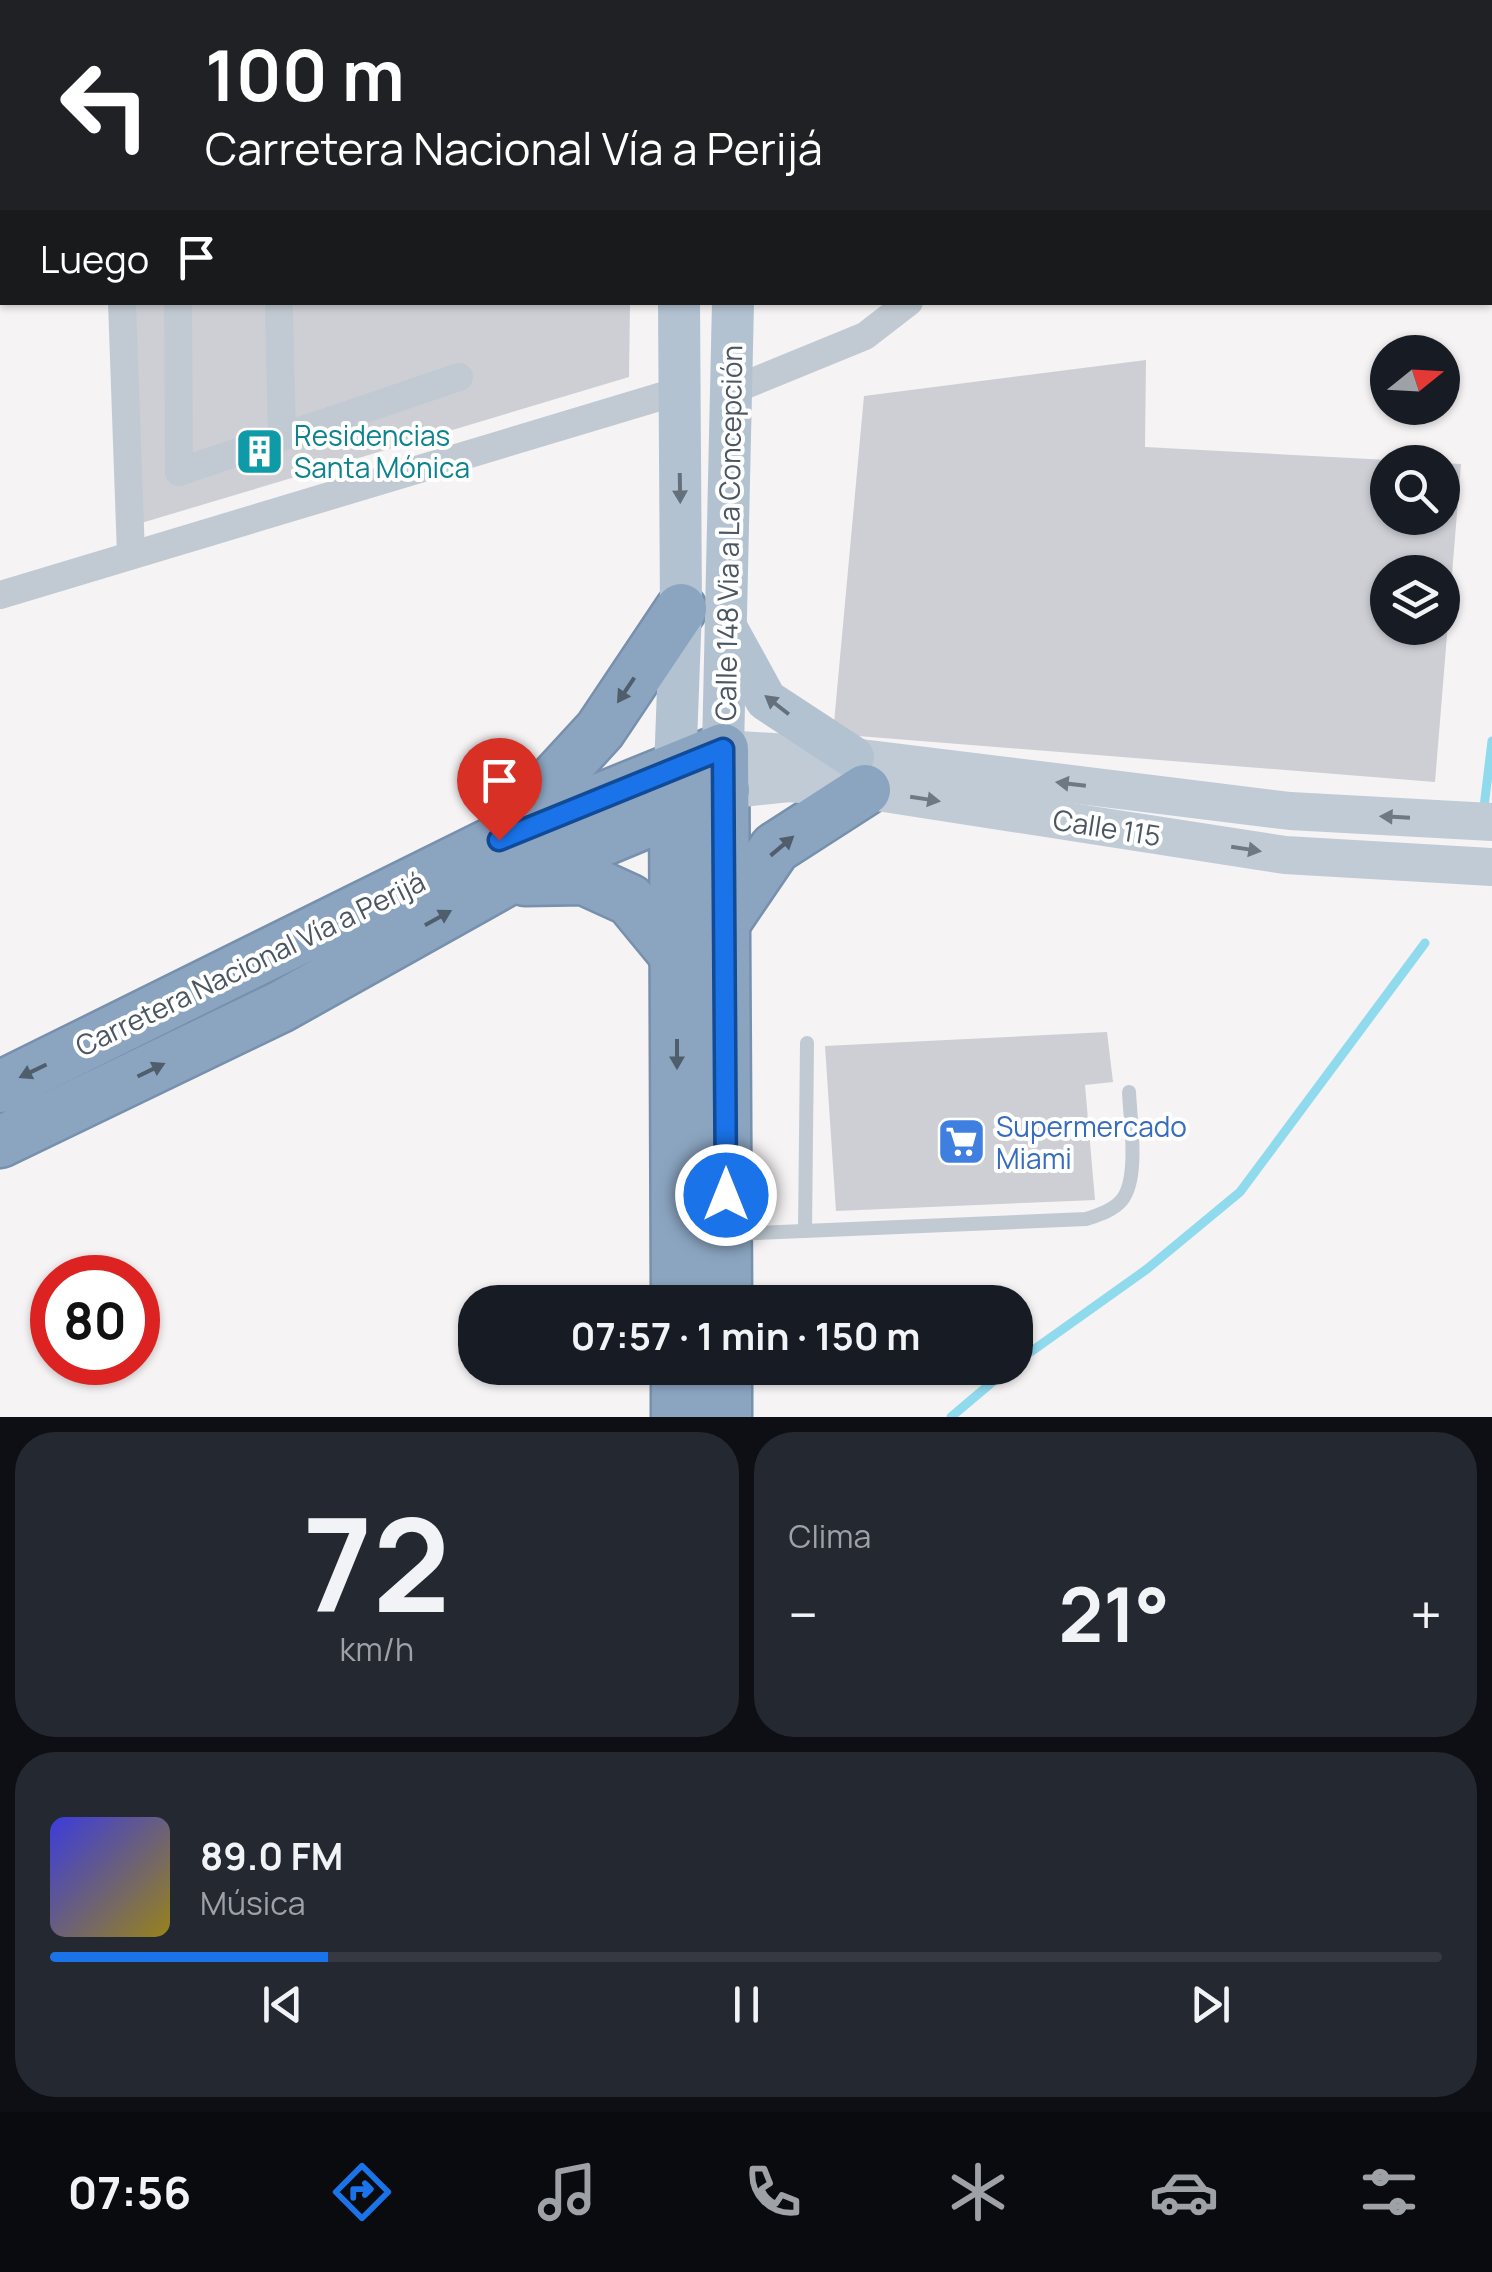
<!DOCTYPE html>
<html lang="es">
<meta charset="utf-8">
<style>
:root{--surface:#171b24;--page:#242831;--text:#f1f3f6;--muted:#9ea1a6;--line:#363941;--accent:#1a73e8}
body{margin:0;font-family:Manrope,sans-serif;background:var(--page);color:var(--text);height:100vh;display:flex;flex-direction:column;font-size:38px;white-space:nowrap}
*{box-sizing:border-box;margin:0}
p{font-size:32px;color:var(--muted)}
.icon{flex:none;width:55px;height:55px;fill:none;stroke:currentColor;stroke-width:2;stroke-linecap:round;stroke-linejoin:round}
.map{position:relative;height:1417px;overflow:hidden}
.panel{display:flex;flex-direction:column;gap:15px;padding:15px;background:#0d0f14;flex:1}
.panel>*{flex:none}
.top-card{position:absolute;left:0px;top:0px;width:1492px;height:305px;box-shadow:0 2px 8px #0004;background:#202124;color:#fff;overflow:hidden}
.needle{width:65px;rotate:72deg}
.fabs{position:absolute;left:1370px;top:335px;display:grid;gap:20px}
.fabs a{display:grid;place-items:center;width:90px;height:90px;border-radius:50%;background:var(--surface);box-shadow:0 2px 8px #0004;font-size:50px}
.speed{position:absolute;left:30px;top:1255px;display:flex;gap:20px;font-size:50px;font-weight:700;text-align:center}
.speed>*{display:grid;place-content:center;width:130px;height:130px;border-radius:50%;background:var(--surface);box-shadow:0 2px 8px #0004;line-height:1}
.speed .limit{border:15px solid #d22;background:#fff;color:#111}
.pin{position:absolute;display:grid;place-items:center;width:85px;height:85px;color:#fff;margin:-102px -42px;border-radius:50% 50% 50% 0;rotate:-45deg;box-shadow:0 0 10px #0007}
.pin .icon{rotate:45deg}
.me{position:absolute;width:110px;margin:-55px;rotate:0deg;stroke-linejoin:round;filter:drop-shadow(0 0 8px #0008)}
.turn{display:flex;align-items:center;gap:35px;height:210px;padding:0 40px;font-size:45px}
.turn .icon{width:130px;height:130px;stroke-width:2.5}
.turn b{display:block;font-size:70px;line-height:85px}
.then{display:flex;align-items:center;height:95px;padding:0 40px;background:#0003;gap:20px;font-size:38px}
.big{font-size:75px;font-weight:700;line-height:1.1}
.panel .tile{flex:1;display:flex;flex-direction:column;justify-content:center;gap:15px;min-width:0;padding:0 35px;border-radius:40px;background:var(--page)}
.panel .dial{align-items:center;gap:0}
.dial b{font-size:130px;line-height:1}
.song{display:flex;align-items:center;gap:30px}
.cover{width:120px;height:120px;border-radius:15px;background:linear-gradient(135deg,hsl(240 70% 55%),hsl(50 70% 35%))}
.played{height:10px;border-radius:5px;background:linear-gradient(90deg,var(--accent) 20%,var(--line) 20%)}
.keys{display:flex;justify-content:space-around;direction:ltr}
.heat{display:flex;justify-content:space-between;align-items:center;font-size:55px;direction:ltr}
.panel .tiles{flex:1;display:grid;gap:15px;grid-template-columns:1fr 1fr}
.tile:last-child{grid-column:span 2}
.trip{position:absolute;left:458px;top:1285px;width:575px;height:100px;border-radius:40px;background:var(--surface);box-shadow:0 2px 8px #0004;font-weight:700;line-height:100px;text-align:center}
.menu{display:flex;height:160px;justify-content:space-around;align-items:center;background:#090b0e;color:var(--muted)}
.menu .icon{width:70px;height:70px}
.menu .active{color:var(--accent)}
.menu b{font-size:45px;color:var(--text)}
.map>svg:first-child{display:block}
</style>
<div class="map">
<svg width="1492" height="1417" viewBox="0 0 1492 1417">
<rect width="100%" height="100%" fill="#f5f3f3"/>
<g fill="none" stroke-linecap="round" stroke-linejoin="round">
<g stroke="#90daee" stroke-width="9">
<path d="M1484 807 1492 741"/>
<path d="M1015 1363 1147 1269 1240 1192 1425 943"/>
<path d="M951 1417 1009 1368"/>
</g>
</g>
<g fill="#cdcfd5" fill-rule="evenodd">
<path d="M132 302H630L629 377 138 524Z"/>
<path d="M1146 360 1145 447 1388 460V518H1442V463L1461 464 1435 782 833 734 864 396ZM1388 572H1442V628H1388Z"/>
<path d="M1107 1032 1113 1082 1085 1085 1095 1200 836 1211 825 1046Z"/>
</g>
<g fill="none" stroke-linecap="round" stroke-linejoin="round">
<defs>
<g id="highway">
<path d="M675 778 677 1302"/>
<path d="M509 829 600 730 681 609"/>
<path d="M525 880 584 879 630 900 677 957"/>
<path d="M724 923 775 848 865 790"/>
<path d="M0 1087 499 840 723 749 726 1302"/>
<path d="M0 1142 280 1007 505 881 724 790"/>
<path d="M677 1368V1417"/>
<path d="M726 1417V1368"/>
</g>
</defs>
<use href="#highway" stroke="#7690ad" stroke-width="55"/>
<g stroke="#c1cad2" stroke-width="14">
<path d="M805 1231 807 1043"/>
<path d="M732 1234 1086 1219C1098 1215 1112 1211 1121 1201 1140 1180 1130 1119 1129 1092"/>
</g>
<g stroke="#c1cad2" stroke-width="28">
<path d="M112 0V2"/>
<path d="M177 0V2"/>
<path d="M1147 0V2"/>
<path d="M790 2V0"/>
<path d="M1462 2V0"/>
<path d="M1490 264H1492"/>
<path d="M122 302 131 555"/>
<path d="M178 302 179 472 459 377"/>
<path d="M279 310 282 437"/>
<path d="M733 390 865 336 909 302"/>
<path d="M0 595 679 391"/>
</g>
<g stroke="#c1cbd6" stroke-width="38">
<path d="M723 749 853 757 1290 811 1492 822"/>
<path d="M724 790 789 783 865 790 1285 855 1492 867"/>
</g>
<g stroke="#b3c2d1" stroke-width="42">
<path d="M678 0V2"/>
<path d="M732 0V2"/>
<path d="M727 629 766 700 853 757"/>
<path d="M723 749 733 302"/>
<path d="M675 769 681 609 679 302"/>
</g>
<use href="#highway" stroke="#8ba5c1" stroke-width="50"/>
</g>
<defs><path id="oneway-solid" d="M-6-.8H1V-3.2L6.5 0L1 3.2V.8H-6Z" transform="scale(2.5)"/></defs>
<g fill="#64717d">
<use href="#oneway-solid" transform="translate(680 488) rotate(89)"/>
<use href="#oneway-solid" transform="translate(777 705) rotate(-142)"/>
</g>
<g fill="#505e6b">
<use href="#oneway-solid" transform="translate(626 690) rotate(124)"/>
<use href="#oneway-solid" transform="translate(782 846) rotate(-40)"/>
<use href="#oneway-solid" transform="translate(438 918) rotate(-29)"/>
<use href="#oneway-solid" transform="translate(677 1054) rotate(90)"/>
<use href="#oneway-solid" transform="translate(151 1070) rotate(-26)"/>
<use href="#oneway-solid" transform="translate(33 1071) rotate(154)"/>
</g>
<g fill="#6e7984">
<use href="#oneway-solid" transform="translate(1071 784) rotate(-173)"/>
<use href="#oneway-solid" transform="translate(925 799) rotate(9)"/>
<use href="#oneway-solid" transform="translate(1395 817) rotate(-177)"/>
<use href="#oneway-solid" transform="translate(1246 849) rotate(9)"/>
</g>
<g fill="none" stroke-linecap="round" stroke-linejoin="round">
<defs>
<path id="route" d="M499 840 723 749 726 1195"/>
</defs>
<use href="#route" stroke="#114b97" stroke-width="25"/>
<use href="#route" stroke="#1a73e8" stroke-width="18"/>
</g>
<defs>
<symbol id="building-square" viewBox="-11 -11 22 22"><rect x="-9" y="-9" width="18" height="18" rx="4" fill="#0f9aa8" stroke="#fff"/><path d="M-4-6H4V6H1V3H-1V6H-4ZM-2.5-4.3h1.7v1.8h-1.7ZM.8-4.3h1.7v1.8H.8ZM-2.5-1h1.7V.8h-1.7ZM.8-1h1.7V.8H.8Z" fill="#fff"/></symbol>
<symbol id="supermarket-square" viewBox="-11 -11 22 22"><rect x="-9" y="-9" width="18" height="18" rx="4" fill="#3f7fe0" stroke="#fff"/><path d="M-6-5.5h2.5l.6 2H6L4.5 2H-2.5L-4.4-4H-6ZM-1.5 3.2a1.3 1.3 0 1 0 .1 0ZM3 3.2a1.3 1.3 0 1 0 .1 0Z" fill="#fff"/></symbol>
</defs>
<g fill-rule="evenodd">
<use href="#building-square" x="232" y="424" width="55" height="55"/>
<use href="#supermarket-square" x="934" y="1114" width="55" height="55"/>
</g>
<g text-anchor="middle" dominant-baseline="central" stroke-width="8" stroke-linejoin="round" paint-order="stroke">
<g font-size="28" fill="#0d838f" stroke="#fff" text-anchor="start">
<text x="294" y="435">Residencias<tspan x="294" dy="32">Santa Mónica</tspan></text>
</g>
<g font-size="28" fill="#4a5661" stroke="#fff">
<text transform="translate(728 533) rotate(-89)">Calle 148 Via a La Concepción</text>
<text transform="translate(1107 827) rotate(9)">Calle 115</text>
<text transform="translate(250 963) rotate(-26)">Carretera Nacional Vía a Perijá</text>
</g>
<g font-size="28" fill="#366cbe" stroke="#fff" text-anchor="start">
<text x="996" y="1126">Supermercado<tspan x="996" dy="32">Miami</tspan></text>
</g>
</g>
</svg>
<div class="fabs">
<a><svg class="needle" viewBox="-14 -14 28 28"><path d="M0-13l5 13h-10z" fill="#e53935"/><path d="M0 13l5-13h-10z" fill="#9ea1a6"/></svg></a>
<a><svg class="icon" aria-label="search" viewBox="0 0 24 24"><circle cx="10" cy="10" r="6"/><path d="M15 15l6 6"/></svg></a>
<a><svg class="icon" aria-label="layers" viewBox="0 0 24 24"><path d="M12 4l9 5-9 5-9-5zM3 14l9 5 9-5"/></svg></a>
</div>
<div class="speed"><div class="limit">80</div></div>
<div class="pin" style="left:499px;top:840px;background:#d93025"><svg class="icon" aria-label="arrive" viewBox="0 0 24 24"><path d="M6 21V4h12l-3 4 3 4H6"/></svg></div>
<svg class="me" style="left:726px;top:1195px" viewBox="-20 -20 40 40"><circle r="17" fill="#1a73e8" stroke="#fff" stroke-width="3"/><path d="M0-11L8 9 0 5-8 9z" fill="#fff"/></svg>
<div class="trip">07:57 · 1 min · 150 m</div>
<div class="top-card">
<div class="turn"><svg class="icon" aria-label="left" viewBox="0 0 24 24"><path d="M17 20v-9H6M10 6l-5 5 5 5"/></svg><div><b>100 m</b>Carretera Nacional Vía a Perijá</div></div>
<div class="then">Luego<svg class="icon" aria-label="arrive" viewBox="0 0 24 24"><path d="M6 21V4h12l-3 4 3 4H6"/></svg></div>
</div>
</div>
<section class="panel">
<div class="tiles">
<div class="tile dial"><b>72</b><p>km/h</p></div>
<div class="tile"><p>Clima</p>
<div class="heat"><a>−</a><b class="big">21°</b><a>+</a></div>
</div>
<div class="tile">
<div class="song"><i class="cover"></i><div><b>89.0 FM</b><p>Música</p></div></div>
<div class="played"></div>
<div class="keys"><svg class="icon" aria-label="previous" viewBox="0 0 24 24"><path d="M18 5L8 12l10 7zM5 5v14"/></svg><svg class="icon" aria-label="pause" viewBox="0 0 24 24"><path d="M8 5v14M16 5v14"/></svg><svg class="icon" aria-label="next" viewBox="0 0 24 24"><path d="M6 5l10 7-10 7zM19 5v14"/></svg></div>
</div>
</div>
</section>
<nav class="menu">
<b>07:56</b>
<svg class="icon active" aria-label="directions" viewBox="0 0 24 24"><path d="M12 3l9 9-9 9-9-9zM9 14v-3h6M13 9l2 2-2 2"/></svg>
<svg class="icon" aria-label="music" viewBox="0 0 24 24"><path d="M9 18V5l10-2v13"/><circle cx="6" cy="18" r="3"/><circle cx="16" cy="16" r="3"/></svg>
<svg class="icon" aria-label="phone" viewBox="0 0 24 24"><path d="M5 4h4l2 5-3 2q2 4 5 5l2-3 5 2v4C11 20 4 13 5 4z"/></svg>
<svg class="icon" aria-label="climate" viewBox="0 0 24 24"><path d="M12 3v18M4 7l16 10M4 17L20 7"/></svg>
<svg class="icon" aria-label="car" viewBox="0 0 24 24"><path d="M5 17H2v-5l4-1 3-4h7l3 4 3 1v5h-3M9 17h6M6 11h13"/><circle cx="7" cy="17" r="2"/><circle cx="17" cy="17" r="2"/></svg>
<svg class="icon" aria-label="filters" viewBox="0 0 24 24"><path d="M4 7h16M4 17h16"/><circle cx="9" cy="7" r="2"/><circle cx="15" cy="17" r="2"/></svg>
</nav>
